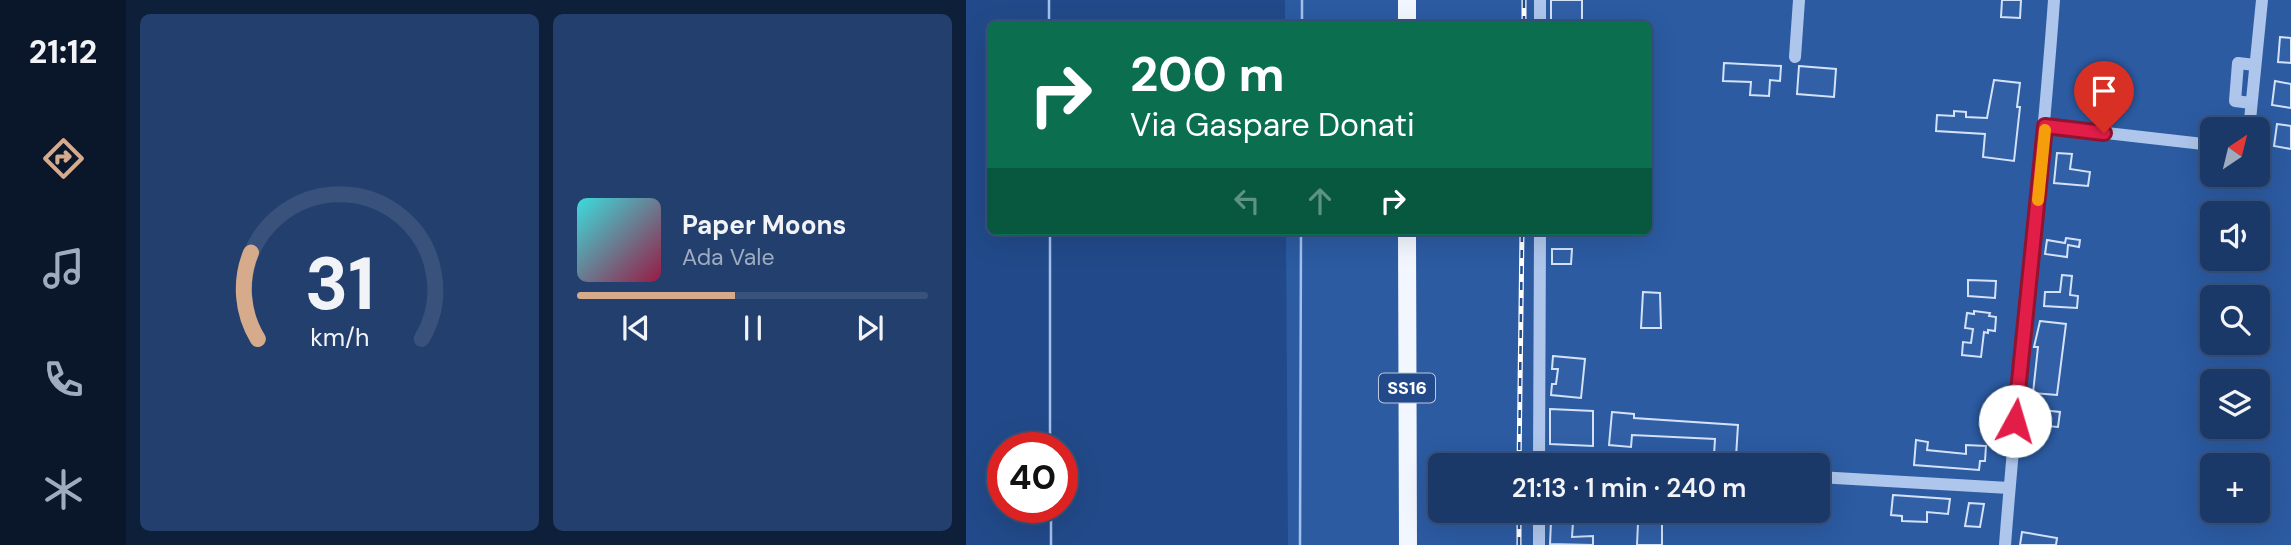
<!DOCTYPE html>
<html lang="it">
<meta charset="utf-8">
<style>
:root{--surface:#1a3868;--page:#233f6e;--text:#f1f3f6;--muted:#9facc0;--line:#38527c;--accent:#d6ab8b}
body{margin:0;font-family:"DM Sans",sans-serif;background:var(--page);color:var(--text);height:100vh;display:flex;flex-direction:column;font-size:26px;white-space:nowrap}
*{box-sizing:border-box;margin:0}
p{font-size:23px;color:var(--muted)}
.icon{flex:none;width:38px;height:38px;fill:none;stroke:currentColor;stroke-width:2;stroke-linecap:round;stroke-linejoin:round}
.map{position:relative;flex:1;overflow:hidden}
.details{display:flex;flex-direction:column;gap:14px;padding:14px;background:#0e1f39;width:840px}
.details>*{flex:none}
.hud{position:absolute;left:21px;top:21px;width:665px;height:214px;border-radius:10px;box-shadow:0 7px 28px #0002,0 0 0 2px var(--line);background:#0b6e4f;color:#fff;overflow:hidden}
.needle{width:46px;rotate:35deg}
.controls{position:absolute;left:1234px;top:117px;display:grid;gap:14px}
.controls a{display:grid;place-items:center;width:70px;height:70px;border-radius:10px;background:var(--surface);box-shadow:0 7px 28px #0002,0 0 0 2px var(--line);font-size:35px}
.speed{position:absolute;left:21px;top:432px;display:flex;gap:14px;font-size:35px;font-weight:700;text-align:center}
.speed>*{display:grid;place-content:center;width:91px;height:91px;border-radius:50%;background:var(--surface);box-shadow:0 7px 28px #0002,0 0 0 2px var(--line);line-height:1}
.speed .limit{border:10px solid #d22;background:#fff;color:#111}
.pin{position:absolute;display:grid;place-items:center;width:60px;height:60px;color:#fff;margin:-72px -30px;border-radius:50% 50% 50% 0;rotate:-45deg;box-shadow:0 0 7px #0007}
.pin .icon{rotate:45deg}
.me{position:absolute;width:77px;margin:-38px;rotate:6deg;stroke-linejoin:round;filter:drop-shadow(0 0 5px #0008)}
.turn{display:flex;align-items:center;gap:24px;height:147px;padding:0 28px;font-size:32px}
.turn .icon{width:91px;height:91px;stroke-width:2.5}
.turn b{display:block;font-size:49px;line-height:60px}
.lanes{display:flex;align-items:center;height:66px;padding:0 28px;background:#0003;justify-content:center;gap:35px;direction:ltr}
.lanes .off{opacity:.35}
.details .card{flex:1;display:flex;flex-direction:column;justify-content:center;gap:10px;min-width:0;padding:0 24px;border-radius:10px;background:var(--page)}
.details .dial{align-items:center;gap:0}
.dial svg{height:182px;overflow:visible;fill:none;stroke:var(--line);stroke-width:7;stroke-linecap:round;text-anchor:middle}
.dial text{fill:var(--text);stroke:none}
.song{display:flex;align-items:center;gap:21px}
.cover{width:84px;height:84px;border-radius:10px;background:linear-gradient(135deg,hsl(180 70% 55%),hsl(340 70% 35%))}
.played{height:7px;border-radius:4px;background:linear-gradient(90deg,var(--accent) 45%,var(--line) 45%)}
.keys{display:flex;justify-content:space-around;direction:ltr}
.details .tiles{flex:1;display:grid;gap:14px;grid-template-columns:repeat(2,1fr)}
.trip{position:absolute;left:462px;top:453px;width:402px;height:70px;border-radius:10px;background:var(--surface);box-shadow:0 7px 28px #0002,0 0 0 2px var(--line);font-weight:600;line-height:70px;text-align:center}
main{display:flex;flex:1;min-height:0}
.dock{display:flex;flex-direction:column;width:126px;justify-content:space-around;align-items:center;background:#0a162a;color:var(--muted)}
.dock .icon{width:49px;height:49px}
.dock .selected{color:var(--accent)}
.dock b{font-size:32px;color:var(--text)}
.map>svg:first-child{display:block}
</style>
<main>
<nav class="dock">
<b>21:12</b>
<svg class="icon selected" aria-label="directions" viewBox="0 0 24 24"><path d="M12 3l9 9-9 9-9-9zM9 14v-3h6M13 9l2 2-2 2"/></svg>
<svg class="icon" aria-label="music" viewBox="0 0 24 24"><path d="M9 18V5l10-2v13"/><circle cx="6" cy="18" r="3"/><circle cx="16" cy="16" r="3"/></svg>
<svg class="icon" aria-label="phone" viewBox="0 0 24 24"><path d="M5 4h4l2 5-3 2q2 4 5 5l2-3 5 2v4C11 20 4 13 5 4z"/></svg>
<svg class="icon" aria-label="climate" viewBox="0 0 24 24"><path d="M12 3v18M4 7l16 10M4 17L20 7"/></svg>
</nav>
<section class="details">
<div class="tiles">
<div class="card dial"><svg viewBox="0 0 100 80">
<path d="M14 69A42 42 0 1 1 86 69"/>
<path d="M14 69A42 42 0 0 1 11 31" stroke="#d6ab8b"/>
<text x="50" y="56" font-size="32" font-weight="700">31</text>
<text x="50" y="72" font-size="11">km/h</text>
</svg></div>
<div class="card">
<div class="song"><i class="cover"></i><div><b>Paper Moons</b><p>Ada Vale</p></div></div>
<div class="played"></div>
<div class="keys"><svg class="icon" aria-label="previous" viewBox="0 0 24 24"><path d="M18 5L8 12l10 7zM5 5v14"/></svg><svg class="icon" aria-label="pause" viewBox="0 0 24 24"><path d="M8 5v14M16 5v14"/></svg><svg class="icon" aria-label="next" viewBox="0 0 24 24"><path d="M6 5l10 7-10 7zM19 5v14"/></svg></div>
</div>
</div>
</section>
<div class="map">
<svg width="1325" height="545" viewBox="0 0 1325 545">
<rect width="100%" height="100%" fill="#224a8a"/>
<path fill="#2c5ba2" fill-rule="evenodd" d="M319 0H1325V545H322L320 231H682V24H319ZM1246 130H1292V175H1246ZM1246 214H1292V259H1246ZM1246 298H1292V343H1246ZM1246 382H1292V427H1246ZM474 466H852V511H474ZM1246 466H1292V511H1246Z"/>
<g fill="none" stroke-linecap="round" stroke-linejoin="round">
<g stroke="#a2c1ec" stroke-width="2.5">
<path d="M83 0V24"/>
<path d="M336 24V0"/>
<path d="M84 231V448"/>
<path d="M85 508V545"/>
<path d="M334 545 335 231"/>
</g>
</g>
<g fill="#3160a7" stroke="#d3e2f8" stroke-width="2">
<rect x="585" y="0" width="31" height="24"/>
<path d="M1036 0H1055L1054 18 1035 17Z"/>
<path d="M1314 37 1325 38V63L1312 62Z"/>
<path d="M758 63 815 66 814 81 804 80 803 96 784 95 785 82 757 81Z"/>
<path d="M833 66 870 69 868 97 831 94Z"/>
<path d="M1028 80 1054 83 1051 107H1054L1048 161 1017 157 1019 134 970 131 971 115 988 116V111L1000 112V117L1021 118Z"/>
<path d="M1309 81 1325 84V108L1306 105Z"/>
<path d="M1311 124 1325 126V149L1308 146Z"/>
<path d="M1091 153 1106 154 1104 169 1124 172 1122 186 1088 183Z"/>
<path d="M1100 238 1114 240 1113 247 1102 245 1101 257 1079 254 1081 240 1099 243Z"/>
<path d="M586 249H606L605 264H586Z"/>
<path d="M1096 275 1106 276 1104 295 1112 296 1111 308 1078 306 1079 292H1094Z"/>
<path d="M1002 280 1030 281 1029 298 1002 296Z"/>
<path d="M677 292 694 293 695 328H675Z"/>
<path d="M1008 311 1024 313 1023 316 1030 317 1029 331 1022 330V333L1018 332 1015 357 996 355 997 342 1005 343 1007 329 999 328 1001 313 1008 314Z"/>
<path d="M1074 321 1100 324 1091 395 1067 393 1072 347H1068Z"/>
<path d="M587 356 619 359 615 398 585 395 586 384H590L592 369H586Z"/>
<path d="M584 409 627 411V446L584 444Z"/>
<path d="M1067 409 1094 412 1092 427 1080 426 1079 438 1063 437Z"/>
<path d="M646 412 668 414V418L772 425 770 457 748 455 749 439 666 435 665 447 643 445Z"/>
<path d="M950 440 962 442 961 450 1000 454V445L1020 446 1019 461H1014L1013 470 948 465Z"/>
<path d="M927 495 984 499 982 514 961 512V522L936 521V516L925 515Z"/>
<path d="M1003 503 1018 504 1014 527 999 526Z"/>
<path d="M585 521 607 522 606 537 627 536V545L584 544Z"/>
<path d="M672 523 696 524V545H671Z"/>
<path d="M1056 532 1091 538 1090 545H1054Z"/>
</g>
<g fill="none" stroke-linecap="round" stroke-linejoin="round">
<g stroke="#aec6eb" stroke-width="12">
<path d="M574 24V0"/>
<path d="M829 57 833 0"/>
<path d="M1285 103 1269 101 1272 63 1289 65"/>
<path d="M1079 126 1246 145"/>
<path d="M1283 130 1296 0"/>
<path d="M573 461 646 466"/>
<path d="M573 466 574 231"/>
<path d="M852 477 1043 488"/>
<path d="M573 511V545"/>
<path d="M1039 545C1053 363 1075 182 1088 0"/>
</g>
<g stroke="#f2f6fe" stroke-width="18">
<path d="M441 0V24"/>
<path d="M441 231 442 545"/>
</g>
<defs>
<g id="rail">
<path d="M558 24V0"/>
<path d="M553 466 556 231"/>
<path d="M553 545V511"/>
</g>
</defs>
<use href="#rail" stroke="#fff" stroke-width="5"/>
<use href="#rail" stroke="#224a8a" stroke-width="2.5" stroke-dasharray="8" stroke-linecap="butt"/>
</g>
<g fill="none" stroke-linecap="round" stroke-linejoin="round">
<defs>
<path id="route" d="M1049 421 1079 126 1138 133"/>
</defs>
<use href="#route" stroke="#92132f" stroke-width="18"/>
<use href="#route" stroke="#e11d48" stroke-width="12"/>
<path stroke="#f59e0b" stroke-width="12" d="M1072 200 1079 130"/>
</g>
<g text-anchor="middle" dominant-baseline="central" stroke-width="7" stroke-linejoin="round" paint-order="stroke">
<rect fill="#224a8a" stroke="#bdc9dc" stroke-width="2" x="413" y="373.5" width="56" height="29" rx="5"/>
<g font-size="18" font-weight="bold" fill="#fff">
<text x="441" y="388">SS16</text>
</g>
</g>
</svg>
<div class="controls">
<a><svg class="needle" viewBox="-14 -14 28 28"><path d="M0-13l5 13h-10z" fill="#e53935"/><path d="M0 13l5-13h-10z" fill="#9facc0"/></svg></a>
<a><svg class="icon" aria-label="sound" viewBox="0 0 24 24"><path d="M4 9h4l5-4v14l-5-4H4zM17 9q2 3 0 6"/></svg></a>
<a><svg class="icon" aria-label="search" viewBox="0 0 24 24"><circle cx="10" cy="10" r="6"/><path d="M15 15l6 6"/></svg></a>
<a><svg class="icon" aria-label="layers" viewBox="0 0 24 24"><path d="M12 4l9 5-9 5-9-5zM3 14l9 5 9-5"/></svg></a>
<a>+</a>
</div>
<div class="speed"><div class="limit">40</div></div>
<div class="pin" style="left:1138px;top:133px;background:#d93025"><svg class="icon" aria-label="arrive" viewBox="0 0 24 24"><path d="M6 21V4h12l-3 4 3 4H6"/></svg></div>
<svg class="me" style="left:1049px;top:421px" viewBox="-20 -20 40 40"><circle r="19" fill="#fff"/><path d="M0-13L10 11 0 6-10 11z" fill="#e11d48"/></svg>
<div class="trip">21:13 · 1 min · 240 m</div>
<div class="hud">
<div class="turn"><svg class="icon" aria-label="right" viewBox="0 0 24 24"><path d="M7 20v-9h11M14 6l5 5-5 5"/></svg><div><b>200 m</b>Via Gaspare Donati</div></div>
<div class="lanes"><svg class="icon off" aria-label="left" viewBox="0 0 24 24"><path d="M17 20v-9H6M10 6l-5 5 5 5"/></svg><svg class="icon off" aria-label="ahead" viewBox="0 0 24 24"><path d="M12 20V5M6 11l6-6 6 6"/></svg><svg class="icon" aria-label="right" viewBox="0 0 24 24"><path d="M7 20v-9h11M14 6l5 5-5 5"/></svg></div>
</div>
</div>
</main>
